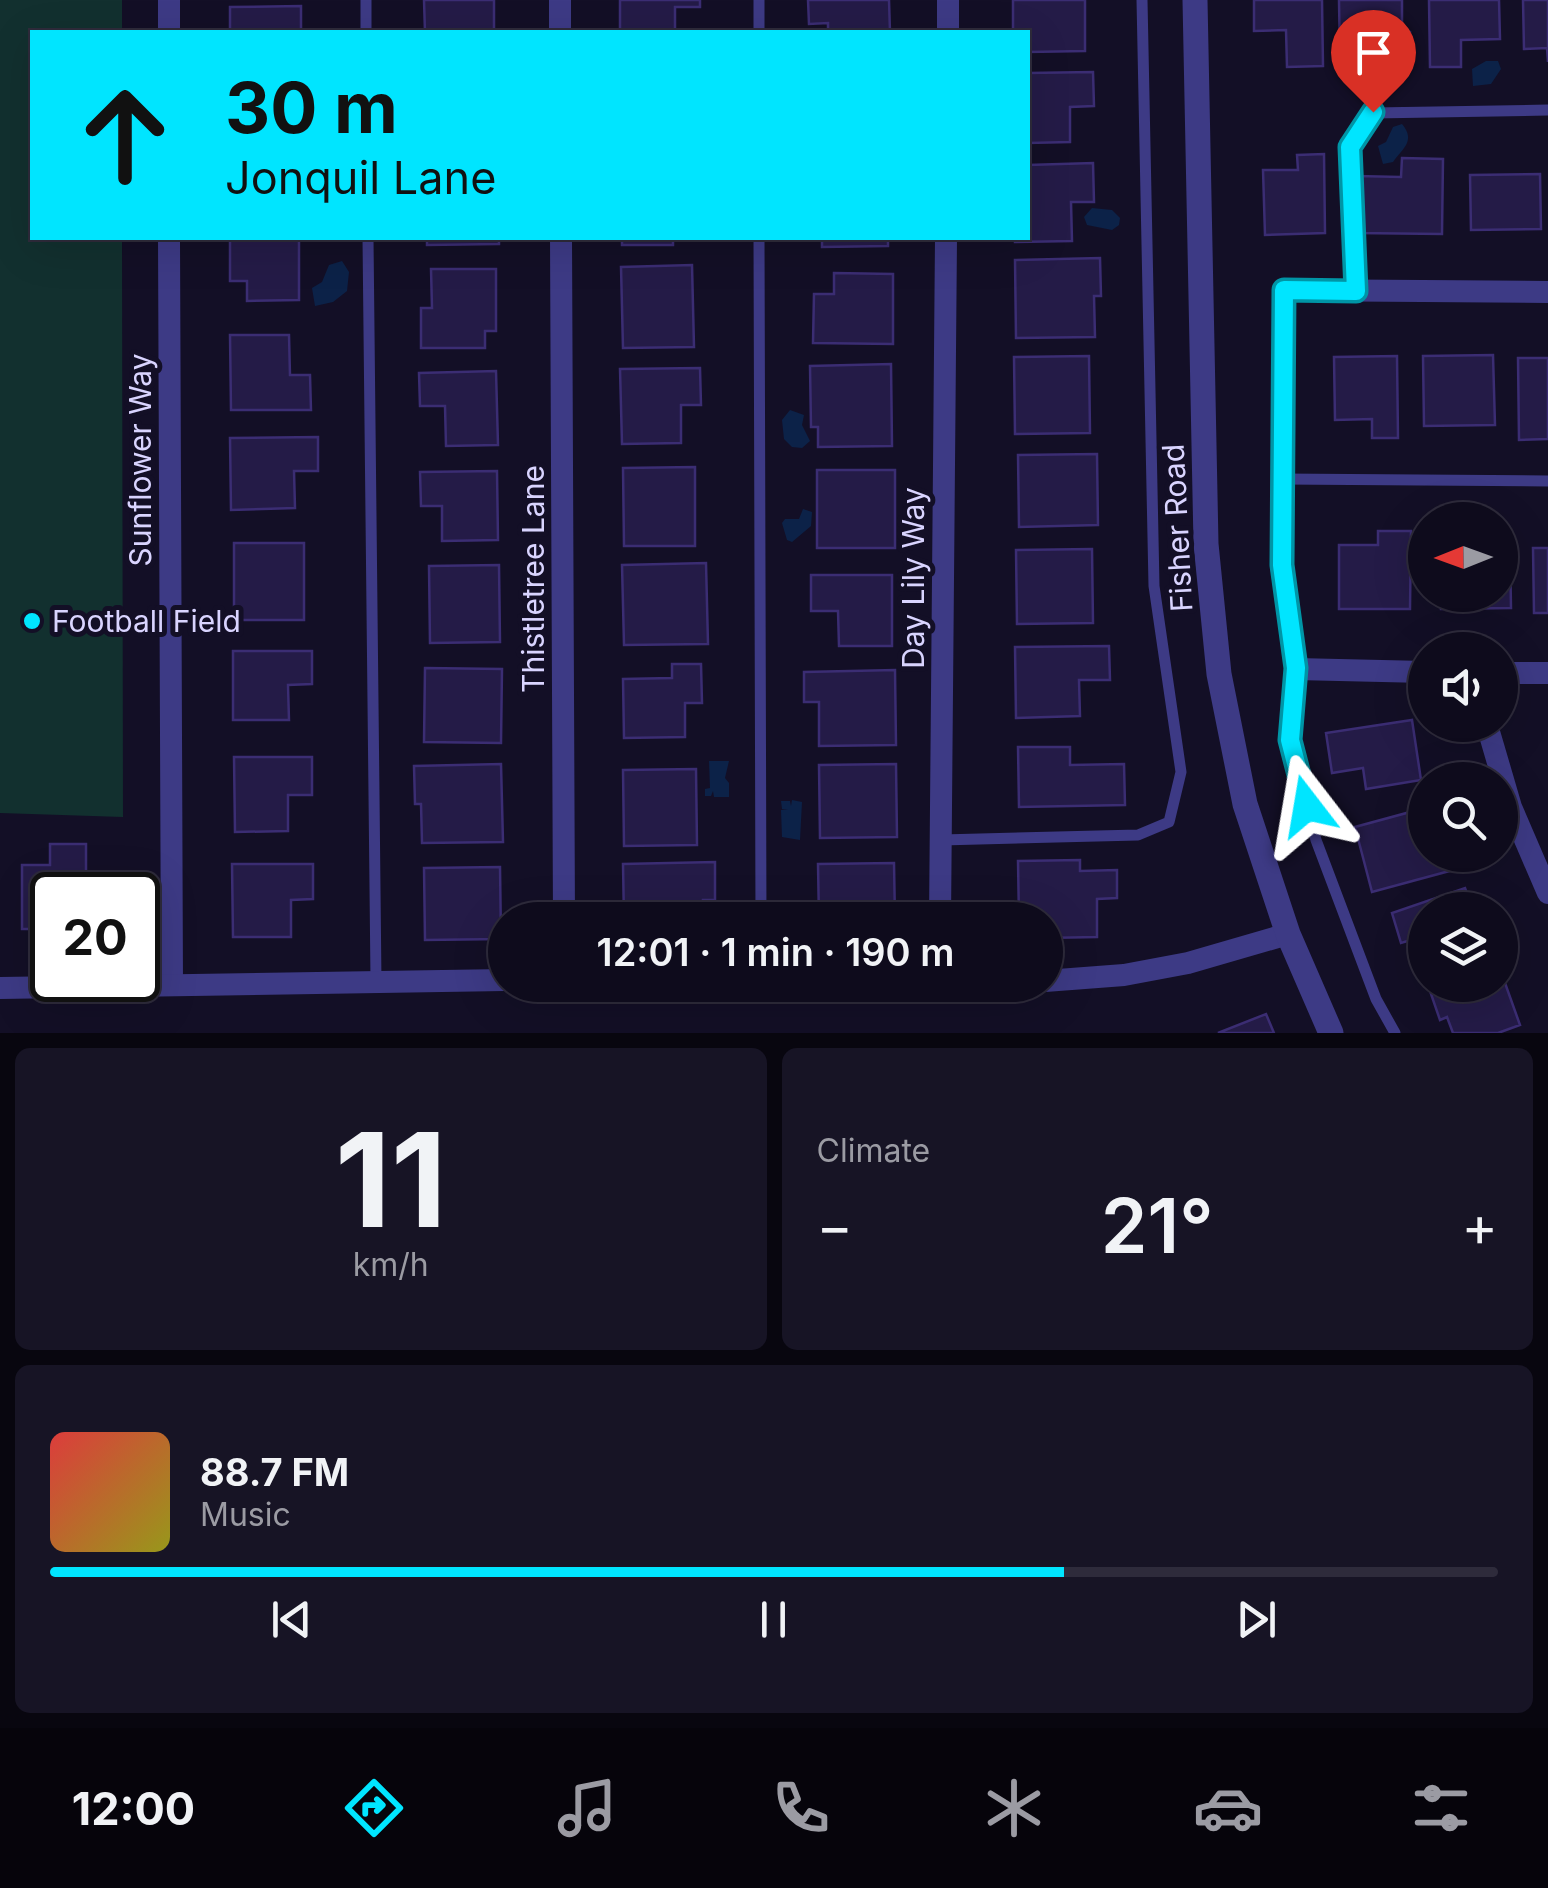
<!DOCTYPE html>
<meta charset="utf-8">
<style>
:root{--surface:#0e0b1c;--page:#171425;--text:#f1f3f6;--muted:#9b9ba3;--line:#2e2b3b;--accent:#00e5ff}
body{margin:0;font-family:Inter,sans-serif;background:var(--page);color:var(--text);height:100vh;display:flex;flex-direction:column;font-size:38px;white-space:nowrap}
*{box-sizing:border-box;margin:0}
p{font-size:32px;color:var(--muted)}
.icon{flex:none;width:55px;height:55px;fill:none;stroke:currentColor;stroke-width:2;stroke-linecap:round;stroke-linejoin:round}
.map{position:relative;height:1033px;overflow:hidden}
.drawer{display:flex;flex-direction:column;gap:15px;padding:15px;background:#08060f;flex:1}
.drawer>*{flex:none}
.hud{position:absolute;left:30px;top:30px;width:1000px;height:210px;border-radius:0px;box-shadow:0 10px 40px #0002,0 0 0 2px var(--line);background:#00e5ff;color:#111;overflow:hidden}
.needle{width:65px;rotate:269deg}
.tools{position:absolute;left:1408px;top:502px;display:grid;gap:20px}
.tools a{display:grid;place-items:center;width:110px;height:110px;border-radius:50%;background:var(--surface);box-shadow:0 10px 40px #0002,0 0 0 2px var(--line);font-size:50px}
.speed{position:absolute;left:30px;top:872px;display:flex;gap:20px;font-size:50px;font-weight:700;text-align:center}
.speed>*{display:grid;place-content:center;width:130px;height:130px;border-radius:50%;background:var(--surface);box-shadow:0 10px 40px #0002,0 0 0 2px var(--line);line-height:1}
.speed .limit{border:5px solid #111;border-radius:15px;background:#fff;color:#111}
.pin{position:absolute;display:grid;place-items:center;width:85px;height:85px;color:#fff;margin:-102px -42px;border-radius:50% 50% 50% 0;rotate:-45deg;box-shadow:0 0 10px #0007}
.pin .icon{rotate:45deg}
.me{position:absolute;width:110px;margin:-55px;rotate:346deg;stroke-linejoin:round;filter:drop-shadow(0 0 8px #0008)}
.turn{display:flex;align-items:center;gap:35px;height:210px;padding:0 30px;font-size:45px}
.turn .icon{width:130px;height:130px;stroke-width:2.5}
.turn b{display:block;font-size:70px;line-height:85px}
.big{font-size:75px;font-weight:600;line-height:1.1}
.drawer .widget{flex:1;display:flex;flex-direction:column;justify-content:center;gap:15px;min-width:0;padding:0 35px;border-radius:15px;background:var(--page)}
.drawer .dial{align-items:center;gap:0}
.dial b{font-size:130px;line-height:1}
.song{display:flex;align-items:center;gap:30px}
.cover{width:120px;height:120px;border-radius:15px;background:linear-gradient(135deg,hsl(0 70% 55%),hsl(60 70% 35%))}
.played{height:10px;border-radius:5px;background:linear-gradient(90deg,var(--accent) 70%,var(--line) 70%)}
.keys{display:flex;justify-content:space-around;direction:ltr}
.heat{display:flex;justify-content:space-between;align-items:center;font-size:55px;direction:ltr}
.drawer .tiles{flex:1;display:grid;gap:15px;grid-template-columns:1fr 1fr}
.widget:last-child{grid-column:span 2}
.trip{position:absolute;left:488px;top:902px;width:575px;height:100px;border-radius:50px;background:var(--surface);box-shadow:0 10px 40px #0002,0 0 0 2px var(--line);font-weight:600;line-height:100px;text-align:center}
.tab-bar{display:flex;height:160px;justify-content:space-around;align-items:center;background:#06040b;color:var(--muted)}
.tab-bar .icon{width:70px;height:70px}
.tab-bar .current{color:var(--accent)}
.tab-bar b{font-size:45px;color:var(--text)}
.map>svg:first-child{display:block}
</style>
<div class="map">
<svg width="1548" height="1033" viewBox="0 0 1548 1033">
<rect width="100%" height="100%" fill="#130f26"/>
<path fill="#12302f" d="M0 0H122V32H32V238H122L123 817 0 813Z"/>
<g fill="#0c2248">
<path d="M1486 61H1498L1501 69 1491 84 1473 86 1472 69Z"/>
<path d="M1402 124C1416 141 1403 148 1393 162L1383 164 1378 146 1386 142 1393 127Z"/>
<path d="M1092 208 1112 210 1120 218 1119 225 1112 230 1087 225 1084 217Z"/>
<path d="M342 261 349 272 347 291 333 302 315 306 312 288 322 282 329 265Z"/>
<path d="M790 410 804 415 802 425 810 441 802 448 792 447 784 439 782 420Z"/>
<path d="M803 509 812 512 811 526 792 542 787 540 782 523 785 519H799Z"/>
<path d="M709 761H729L725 778 729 783V797H714L713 791 711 796H705V789L710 788Z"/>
<path d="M792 800 802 802 800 840 782 837 781 810 788 809H782L781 801H790L791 806Z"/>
</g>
<g fill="#241b47" stroke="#3b2d73" stroke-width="2.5">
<path d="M424 0H494V32H425Z"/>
<path d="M620 0H700V7H675V32H620Z"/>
<path d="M808 0H889L890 32H828V23L809 24Z"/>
<path d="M1013 0H1085V51L1028 52V32H1013Z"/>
<path d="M1254 0H1322L1323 66 1287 67 1286 30 1254 31Z"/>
<path d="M1339 0H1402V32H1410V59L1340 60Z"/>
<path d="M1429 0H1499L1500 39 1461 40V67H1430Z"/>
<path d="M1523 0H1548V62L1547 48 1524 49Z"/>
<path d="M301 6V32H230V7Z"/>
<path d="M1093 72 1094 106 1070 107V142L1028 143V73Z"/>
<path d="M1324 154 1325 233 1265 235 1263 170H1298L1297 155Z"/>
<path d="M1402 158 1443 159 1442 234 1356 233 1357 176 1401 177Z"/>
<path d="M1093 163 1094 202H1071L1072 241 1015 242V238H1028V165Z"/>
<path d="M1540 174 1541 229 1471 230 1470 175Z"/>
<path d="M230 238H299V300L247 301V281H230Z"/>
<path d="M427 238H499V244L427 245Z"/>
<rect x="622" y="238" width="51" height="7"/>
<path d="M822 238H888V246L822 247Z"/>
<path d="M1100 258 1101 296H1094L1095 337 1016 338 1015 260Z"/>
<path d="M692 265 694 347 623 348 621 267Z"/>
<path d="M431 269H496V331H485V348H421V308H432Z"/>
<path d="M834 273 893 274V344L813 343 814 294H834Z"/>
<path d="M230 335H289L290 375H310L311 410H231Z"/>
<path d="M1493 355 1495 425 1424 426 1423 356Z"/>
<path d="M1089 356 1090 433 1015 434 1014 357Z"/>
<path d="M1397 356 1398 438H1372V419L1335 420 1334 357Z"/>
<path d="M1518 358H1548V439L1519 440Z"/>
<path d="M891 364 892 446 818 447V427H811L810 366Z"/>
<path d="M700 368 701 405H681V443L622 444 620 369Z"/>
<path d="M496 371 498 445 446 446 445 406H420L419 373Z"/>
<path d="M318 437V471H294L295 508 231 510 230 438Z"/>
<path d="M1097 454 1098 525 1019 527 1018 455Z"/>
<path d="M695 467V546H624L623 468Z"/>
<rect x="817" y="470" width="78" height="78"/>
<path d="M497 471 498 540 442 541V506H421L420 472Z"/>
<path d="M1378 531H1411L1410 609H1339V545H1378Z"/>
<rect x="234" y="543" width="70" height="77"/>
<path d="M1500 547H1510L1511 608 1441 609V595H1500Z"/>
<path d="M1533 548H1548V613H1534Z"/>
<path d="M1092 549 1093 623 1017 624 1016 550Z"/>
<path d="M706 563 708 644 624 645 622 565Z"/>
<path d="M499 565 500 642 430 643 429 566Z"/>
<path d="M811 575H892V646H839L838 611H811Z"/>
<path d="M1109 646 1110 680H1079L1080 716 1016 718 1015 647Z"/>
<path d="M233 651H312V684L288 685 289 720H233Z"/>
<path d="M672 664H701L702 703H685V737L624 738 623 679 672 678Z"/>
<path d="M425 668 502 669 501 743 424 742Z"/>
<path d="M895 670 896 745 819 746V702H804V672Z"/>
<path d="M1412 720 1421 780 1366 789 1363 768 1332 773 1326 733Z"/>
<path d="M1018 747H1070V765L1124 764 1125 805 1019 807Z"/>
<path d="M234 757H312V795H288V831L235 832Z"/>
<path d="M501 764 503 842 422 843 421 804H415L414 766Z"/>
<path d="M896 764 897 837 820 838 819 765Z"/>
<path d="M696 769 697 845 624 846 623 770Z"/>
<path d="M1425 808V855H1449L1453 870 1372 892 1355 827Z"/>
<path d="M50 844H86V895H52V929H22V865H50Z"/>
<path d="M1080 860V871L1117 870V898L1097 899V937L1045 938V920H1019L1018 861Z"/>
<path d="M715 862V900H703L704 920H624L623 864Z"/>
<path d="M894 863 895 920H819L818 864Z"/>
<path d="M232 864H313V899L291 900V937H233Z"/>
<path d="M500 867 501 939 425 940 424 868Z"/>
<path d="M1465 888 1473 910H1425V970L1414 939 1401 943 1392 913Z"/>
<path d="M1500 969 1520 1025 1498 1033H1453L1447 1017 1440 1020 1430 991 1446 985H1500Z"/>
<path d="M1266 1014 1274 1033H1218Z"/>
</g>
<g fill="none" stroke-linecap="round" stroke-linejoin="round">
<g stroke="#3d3a85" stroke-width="11">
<path d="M366 0V32"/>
<path d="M759 0V32"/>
<path d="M368 238 376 981"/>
<path d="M759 238 761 920"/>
<path d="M1355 291 1350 147 1373 113 1548 110"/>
<path d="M1281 479 1548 481"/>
<path d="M1296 669 1290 740 1316 840 1376 999 1395 1033"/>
<path d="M941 840 1138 835 1169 822 1181 772 1154 586 1142 0"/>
</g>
<g stroke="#3d3a85" stroke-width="22">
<path d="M169 0V32"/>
<path d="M560 0V32"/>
<path d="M948 32V0"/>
<path d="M169 238 172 983"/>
<path d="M561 238 564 920"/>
<path d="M1425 672 1296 669 1281 565 1284 290 1548 292"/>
<path d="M1500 673H1548"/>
<path d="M1487 725 1511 807 1548 893"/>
<path d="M940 920 946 238"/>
<path d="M1045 981 1124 975 1188 963 1288 934"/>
<path d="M855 985H973"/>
<path d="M0 988 505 980"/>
</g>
<path stroke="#3d3a85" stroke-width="25" d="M1195 0 1206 544 1219 674 1245 804 1288 934 1331 1033"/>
</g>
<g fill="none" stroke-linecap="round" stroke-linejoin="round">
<defs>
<path id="route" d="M1307 806 1290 740 1296 668 1282 565 1284 290 1356 291 1350 147 1373 112"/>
</defs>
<use href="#route" stroke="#0095a6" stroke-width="25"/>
<use href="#route" stroke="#00e5ff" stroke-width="18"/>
</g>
<circle fill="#00e5ff" stroke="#130f26" stroke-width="4" cx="32" cy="621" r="10"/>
<g text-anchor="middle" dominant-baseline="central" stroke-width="10" stroke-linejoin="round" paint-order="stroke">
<g font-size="30" fill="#d9d4ff" stroke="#130f26">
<text transform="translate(140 460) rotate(-90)">Sunflower Way</text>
<text transform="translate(1177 528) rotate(-93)">Fisher Road</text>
<text transform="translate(913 578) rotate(-90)">Day Lily Way</text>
<text transform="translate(533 579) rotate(-90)">Thistletree Lane</text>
</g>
<g font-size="30" fill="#d9d4ff" stroke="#130f26" text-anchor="start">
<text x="52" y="621">Football Field</text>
</g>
</g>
</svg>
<div class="tools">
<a><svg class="needle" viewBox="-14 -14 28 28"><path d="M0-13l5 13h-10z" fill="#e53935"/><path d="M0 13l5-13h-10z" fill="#9b9ba3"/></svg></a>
<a><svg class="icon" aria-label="sound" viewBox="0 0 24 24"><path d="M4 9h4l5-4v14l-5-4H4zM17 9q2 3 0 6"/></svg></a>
<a><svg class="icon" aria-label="search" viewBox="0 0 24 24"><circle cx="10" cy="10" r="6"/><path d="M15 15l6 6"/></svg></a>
<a><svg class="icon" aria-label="layers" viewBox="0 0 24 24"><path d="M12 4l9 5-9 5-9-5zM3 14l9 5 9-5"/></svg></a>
</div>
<div class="speed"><div class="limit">20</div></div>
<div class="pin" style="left:1373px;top:112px;background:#d93025"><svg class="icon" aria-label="arrive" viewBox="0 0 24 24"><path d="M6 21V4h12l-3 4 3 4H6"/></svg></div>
<svg class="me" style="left:1307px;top:806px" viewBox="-20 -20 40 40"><path d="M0-17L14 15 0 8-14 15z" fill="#00e5ff" stroke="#fff" stroke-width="4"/></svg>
<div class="trip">12:01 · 1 min · 190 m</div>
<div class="hud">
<div class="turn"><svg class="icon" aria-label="ahead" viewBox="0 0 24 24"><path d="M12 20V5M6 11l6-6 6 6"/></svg><div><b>30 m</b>Jonquil Lane</div></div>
</div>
</div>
<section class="drawer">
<div class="tiles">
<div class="widget dial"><b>11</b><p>km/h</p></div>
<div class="widget"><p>Climate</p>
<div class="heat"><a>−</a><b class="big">21°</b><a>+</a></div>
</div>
<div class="widget">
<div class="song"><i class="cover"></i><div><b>88.7 FM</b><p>Music</p></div></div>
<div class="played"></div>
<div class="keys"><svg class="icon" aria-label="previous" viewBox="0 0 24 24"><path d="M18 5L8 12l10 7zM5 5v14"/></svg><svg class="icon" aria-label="pause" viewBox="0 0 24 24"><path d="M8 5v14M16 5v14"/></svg><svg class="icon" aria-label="next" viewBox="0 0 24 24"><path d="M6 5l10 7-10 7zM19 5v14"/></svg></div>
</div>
</div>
</section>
<nav class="tab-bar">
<b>12:00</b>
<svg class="icon current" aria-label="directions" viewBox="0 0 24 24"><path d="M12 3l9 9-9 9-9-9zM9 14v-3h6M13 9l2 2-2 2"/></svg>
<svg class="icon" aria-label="music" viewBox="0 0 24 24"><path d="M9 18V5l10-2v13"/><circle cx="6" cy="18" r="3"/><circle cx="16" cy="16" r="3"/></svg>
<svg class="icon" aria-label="phone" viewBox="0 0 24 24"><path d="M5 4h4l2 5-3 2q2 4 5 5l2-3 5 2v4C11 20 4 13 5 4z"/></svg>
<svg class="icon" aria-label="climate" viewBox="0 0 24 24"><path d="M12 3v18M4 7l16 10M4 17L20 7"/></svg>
<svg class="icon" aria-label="car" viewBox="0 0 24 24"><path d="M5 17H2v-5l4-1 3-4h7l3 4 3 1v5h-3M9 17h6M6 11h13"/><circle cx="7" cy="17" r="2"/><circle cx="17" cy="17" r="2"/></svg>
<svg class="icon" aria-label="filters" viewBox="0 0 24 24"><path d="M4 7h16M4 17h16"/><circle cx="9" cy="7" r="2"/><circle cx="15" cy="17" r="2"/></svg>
</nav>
